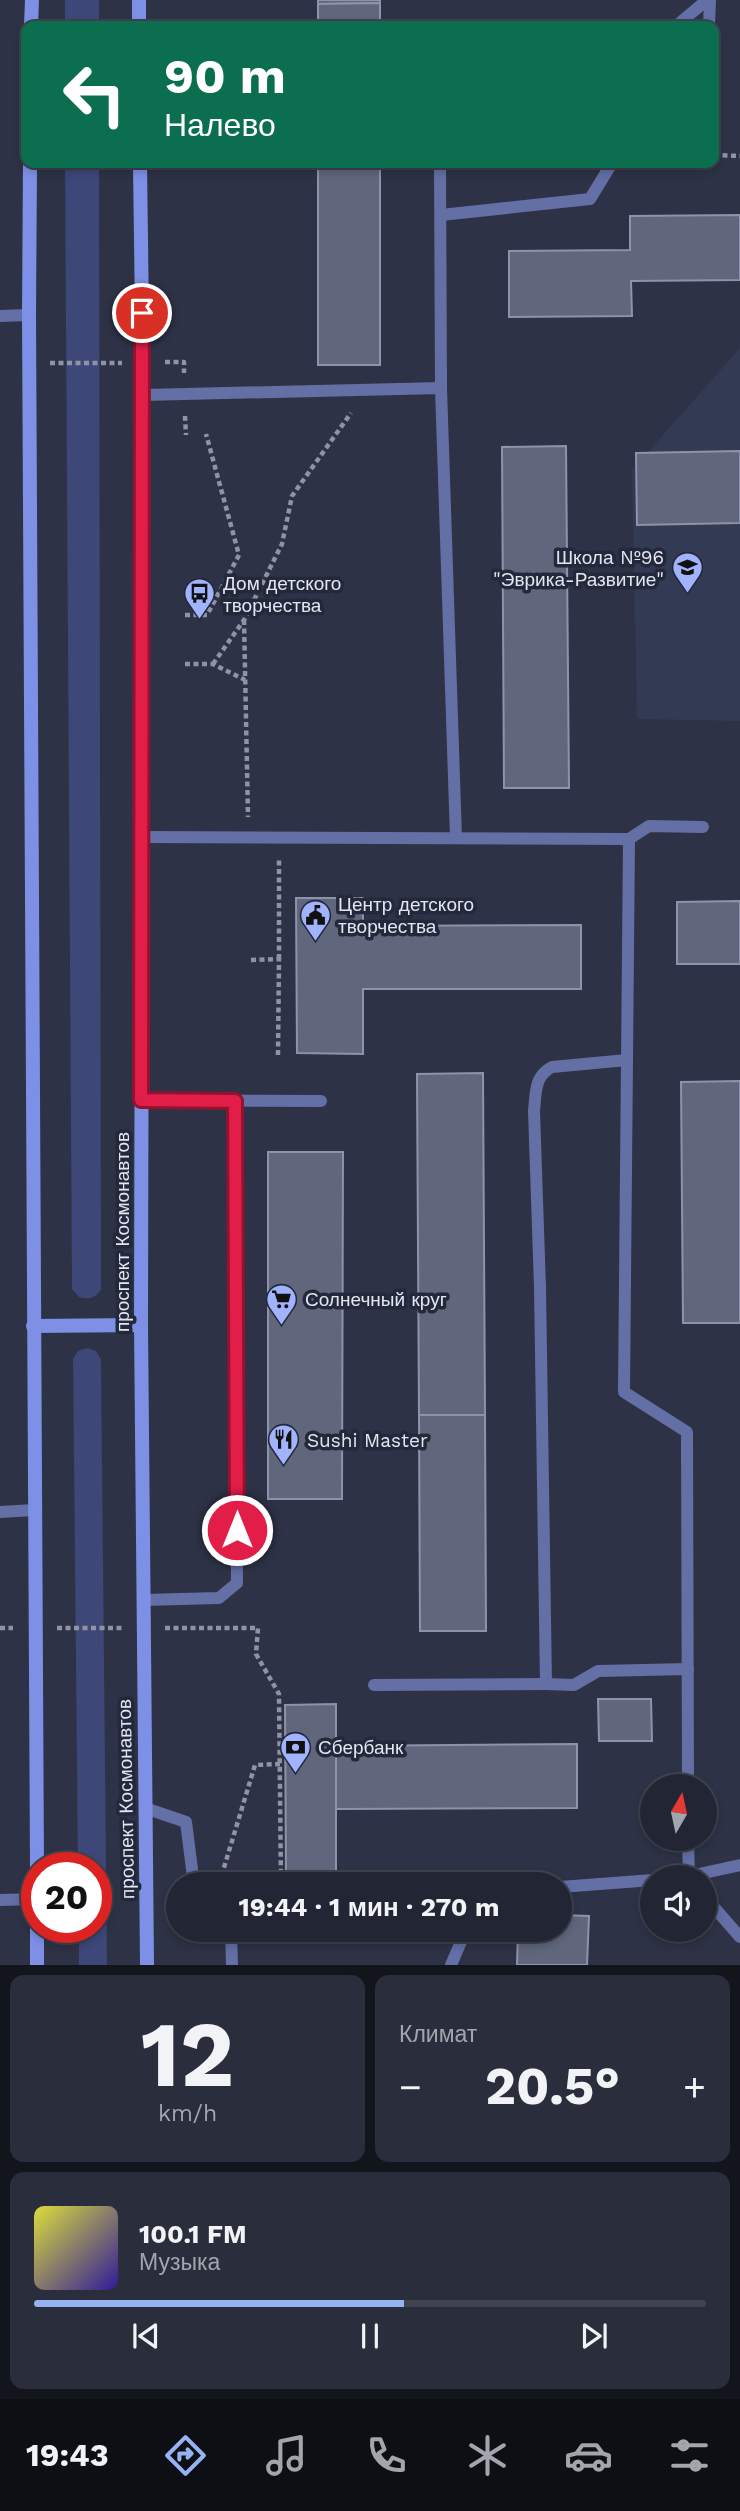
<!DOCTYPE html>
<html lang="ru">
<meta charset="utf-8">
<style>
:root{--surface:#222634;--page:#2a2e3c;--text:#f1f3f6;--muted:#a2a5ac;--line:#3f434f;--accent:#95b2f1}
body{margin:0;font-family:"Work Sans",sans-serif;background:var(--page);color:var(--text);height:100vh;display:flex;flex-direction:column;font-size:26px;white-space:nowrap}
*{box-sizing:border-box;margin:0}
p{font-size:23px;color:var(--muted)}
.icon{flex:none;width:38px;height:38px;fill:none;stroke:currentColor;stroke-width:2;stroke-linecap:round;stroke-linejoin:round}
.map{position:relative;height:1965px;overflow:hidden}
.panel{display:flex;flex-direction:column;gap:10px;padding:10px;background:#13151d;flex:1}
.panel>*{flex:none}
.banner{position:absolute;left:21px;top:21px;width:698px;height:147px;border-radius:14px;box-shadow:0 4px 10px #0003,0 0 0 2px var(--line);background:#0b6e4f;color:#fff;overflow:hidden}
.needle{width:46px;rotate:9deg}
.buttons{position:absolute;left:640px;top:1774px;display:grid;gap:14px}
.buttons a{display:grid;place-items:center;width:77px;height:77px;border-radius:50%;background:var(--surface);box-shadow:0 4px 10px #0003,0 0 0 2px var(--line);font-size:35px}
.speed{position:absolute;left:21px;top:1852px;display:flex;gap:14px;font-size:35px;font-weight:700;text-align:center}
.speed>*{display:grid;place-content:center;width:91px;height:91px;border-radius:50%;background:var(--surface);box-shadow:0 4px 10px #0003,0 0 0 2px var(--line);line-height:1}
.speed .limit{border:10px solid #d22;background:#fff;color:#111}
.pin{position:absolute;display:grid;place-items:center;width:60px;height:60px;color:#fff;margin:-30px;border:4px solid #fff;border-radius:50%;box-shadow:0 2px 7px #0007}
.me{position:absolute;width:77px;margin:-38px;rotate:0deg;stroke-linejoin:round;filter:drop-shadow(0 0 5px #0008)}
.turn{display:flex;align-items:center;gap:24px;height:147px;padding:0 28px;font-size:32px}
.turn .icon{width:91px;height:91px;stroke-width:2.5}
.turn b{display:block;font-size:49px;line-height:60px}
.big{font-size:52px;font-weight:700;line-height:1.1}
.panel .tile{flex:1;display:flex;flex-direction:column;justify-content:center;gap:10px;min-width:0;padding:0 24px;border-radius:14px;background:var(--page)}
.panel .dial{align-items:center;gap:0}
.dial b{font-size:91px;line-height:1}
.song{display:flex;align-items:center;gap:21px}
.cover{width:84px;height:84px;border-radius:10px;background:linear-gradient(135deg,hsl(60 70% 55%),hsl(250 70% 35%))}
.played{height:7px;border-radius:4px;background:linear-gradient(90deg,var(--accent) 55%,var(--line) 55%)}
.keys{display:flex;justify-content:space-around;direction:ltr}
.heat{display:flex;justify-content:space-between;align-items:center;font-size:38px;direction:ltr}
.panel .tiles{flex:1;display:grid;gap:10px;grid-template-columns:1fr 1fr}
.tile:last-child{grid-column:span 2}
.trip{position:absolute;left:166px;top:1872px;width:406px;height:70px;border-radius:35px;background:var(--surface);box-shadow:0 4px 10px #0003,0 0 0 2px var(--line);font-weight:700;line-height:70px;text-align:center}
.menu{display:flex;height:112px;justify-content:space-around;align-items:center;background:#0e0f15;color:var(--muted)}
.menu .icon{width:49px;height:49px}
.menu .selected{color:var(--accent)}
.menu b{font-size:32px;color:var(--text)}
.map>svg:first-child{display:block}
</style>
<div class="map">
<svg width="740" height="1965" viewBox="0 0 740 1965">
<rect width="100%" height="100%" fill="#2d3246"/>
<path fill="#333a54" d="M740 348V721L637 719 632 470Z"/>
<g fill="#3d4778">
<rect x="65" y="0" width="34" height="26"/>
<path d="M65 163H99L101 1289C96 1298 89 1300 79 1297L72 1289Z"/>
<path d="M87 1348 96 1351 101 1359 107 1965H79V1927H96V1867H78L73 1359 78 1351Z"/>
</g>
<g fill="#60667c" stroke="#8d93ab" stroke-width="2">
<path d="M318 0H380V3L318 4Z"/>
<path d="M380 3V26H318V4Z"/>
<rect x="318" y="163" width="62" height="202"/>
<path d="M740 215V280L631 281 632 316 509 317V251L630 250V216Z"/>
<path d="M566 446 569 788H504L502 447Z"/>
<path d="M740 451V523L637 525 636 453Z"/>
<path d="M296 898H363V926L581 925V989H363V1054L297 1053Z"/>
<path d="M740 901V964H677V902Z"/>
<path d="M483 1073 485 1415H419L417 1074Z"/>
<path d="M740 1081V1323H683L681 1082Z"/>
<path d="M268 1152H343L342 1499H268Z"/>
<path d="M419 1415H485L486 1631H420Z"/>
<path d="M598 1699H651L652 1741H599Z"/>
<path d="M336 1704V1873H286L285 1705Z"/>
<path d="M577 1744V1808L336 1809V1746Z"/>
<path d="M560 1915 589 1916 587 1965H517L518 1930H560Z"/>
</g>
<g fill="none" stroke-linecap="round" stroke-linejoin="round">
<g stroke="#8f93a3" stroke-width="4.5" stroke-dasharray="5 3.5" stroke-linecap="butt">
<path d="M714 155 740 156"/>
<path d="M165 362H184V373"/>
<path d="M50 363H122"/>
<path d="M185 416 186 435"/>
<path d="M185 615H207L239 555 206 434"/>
<path d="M244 620 248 817"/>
<path d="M185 664H213L245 680"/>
<path d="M213 664 244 620 282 544 292 496 351 413"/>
<path d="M279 959V859"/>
<path d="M251 960 279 959 278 1055"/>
<path d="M0 1628H13"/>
<path d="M57 1628H122"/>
<path d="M165 1628H258L256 1654 279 1694 281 1885"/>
<path d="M219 1884 255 1765 280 1764"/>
</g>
<g stroke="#636fa5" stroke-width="12">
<path d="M676 26 707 0"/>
<path d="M709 26 710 0"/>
<path d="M440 163 441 388"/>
<path d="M441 215 590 199 612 163"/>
<path d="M0 316 29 315"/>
<path d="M143 395 441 388 456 838"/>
<path d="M142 837 629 839 624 1392 687 1432 688 1787"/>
<path d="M629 839 649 826 703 827"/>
<path d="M627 1060 552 1067C534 1076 536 1093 534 1111L540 1287 546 1684 574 1685 598 1671 688 1669"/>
<path d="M141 1100 321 1101"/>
<path d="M0 1512 34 1510"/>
<path d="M143 1600 219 1598 237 1583 235 1100"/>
<path d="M374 1685 546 1684"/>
<path d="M145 1808 186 1822 194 1885"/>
<path d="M688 1839 689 1878"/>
<path d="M681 1878 740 1865"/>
<path d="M560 1887 653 1880"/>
<path d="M705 1897 740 1937"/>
<path d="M0 1900 37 1899"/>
<path d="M231 1930 232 1965"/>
<path d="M451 1965 466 1930"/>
</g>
<g stroke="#7e90e5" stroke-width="14">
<path d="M139 0V26"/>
<path d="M31 26 32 0"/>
<path d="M30 163 29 315 37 1867"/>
<path d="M140 163 143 395 141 1325 147 1965"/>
<path d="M33 1326 141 1325"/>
<path d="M37 1927V1965"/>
</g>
</g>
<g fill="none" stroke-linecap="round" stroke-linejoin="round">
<defs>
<path id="route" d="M142 313 141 1100 235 1101 237 1530"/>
</defs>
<use href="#route" stroke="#92132f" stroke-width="18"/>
<use href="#route" stroke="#e11d48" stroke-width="12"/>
</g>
<defs>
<symbol id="school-pin" viewBox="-11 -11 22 30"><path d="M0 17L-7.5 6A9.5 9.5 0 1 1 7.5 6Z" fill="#a1b3fd" stroke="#23283b"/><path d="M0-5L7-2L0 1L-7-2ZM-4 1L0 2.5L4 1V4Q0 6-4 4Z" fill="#111"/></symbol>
<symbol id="bus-pin" viewBox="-11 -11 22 30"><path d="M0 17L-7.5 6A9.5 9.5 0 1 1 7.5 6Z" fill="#a1b3fd" stroke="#23283b"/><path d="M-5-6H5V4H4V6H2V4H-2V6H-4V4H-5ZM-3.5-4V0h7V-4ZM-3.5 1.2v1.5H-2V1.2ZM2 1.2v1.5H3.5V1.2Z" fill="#111"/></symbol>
<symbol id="civic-pin" viewBox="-11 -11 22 30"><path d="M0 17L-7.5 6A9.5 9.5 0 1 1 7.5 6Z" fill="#a1b3fd" stroke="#23283b"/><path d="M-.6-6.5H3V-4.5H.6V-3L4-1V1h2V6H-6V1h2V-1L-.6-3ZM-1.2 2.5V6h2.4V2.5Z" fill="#111"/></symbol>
<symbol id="supermarket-pin" viewBox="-11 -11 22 30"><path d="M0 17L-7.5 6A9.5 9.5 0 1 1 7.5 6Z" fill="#a1b3fd" stroke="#23283b"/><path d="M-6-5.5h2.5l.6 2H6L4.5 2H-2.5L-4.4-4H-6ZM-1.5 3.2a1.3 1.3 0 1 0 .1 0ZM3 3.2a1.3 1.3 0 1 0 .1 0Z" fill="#111"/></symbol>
<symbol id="restaurant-pin" viewBox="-11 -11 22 30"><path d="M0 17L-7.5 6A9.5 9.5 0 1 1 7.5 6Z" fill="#a1b3fd" stroke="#23283b"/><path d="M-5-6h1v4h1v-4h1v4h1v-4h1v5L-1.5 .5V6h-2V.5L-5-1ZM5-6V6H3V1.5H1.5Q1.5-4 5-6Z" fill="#111"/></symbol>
<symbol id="bank-pin" viewBox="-11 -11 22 30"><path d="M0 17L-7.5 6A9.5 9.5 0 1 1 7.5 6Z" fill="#a1b3fd" stroke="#23283b"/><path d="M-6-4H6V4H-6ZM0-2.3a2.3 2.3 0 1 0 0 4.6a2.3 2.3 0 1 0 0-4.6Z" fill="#111"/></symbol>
</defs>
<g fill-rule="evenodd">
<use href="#school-pin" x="670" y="550" width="35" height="47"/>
<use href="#bus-pin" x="182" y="576" width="35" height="47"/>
<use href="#civic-pin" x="298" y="898" width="35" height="47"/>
<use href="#supermarket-pin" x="264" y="1282" width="35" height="47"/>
<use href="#restaurant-pin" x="266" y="1422" width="35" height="47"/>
<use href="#bank-pin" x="278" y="1730" width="35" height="47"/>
</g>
<g text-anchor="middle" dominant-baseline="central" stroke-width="7" stroke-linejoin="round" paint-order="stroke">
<g font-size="19" fill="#e2e5f2" stroke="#23283b" text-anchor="start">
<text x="664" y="557" text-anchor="end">Школа №96<tspan x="664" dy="22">"Эврика-Развитие"</tspan></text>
<text x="223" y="583">Дом детского<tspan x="223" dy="22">творчества</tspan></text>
<text x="338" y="904">Центр детского<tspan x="338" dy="22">творчества</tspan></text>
<text x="305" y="1299">Солнечный круг</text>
<text x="307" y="1440">Sushi Master</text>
<text x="318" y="1747">Сбербанк</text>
</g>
<g font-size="19" fill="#e2e5f2" stroke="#23283b">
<text transform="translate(122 1232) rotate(-90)">проспект Космонавтов</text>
<text transform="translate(126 1799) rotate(-91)">проспект Космонавтов</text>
</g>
</g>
</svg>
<div class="buttons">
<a><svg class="needle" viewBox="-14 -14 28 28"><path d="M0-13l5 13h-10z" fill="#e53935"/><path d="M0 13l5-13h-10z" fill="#a2a5ac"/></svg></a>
<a><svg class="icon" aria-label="sound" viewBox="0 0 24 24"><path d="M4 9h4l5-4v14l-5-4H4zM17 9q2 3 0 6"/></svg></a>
</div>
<div class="speed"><div class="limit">20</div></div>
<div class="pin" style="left:142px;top:313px;background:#d93025"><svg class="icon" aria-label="arrive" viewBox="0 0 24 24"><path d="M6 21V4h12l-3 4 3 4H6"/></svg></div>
<svg class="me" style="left:237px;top:1530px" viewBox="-20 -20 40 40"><circle r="17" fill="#e11d48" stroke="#fff" stroke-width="3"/><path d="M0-11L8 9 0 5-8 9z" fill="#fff"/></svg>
<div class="trip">19:44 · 1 мин · 270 m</div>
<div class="banner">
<div class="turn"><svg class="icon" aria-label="left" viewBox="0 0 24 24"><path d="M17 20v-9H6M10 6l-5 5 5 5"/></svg><div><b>90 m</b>Налево</div></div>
</div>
</div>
<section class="panel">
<div class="tiles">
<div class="tile dial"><b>12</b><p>km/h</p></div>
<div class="tile"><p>Климат</p>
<div class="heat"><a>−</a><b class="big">20.5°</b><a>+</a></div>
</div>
<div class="tile">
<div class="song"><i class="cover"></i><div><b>100.1 FM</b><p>Музыка</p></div></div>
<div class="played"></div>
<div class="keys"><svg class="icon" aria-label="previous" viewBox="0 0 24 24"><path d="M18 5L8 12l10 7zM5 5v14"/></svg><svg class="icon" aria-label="pause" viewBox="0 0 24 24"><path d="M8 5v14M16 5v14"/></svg><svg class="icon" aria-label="next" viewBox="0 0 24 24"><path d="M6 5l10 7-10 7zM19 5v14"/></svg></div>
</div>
</div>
</section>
<nav class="menu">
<b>19:43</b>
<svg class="icon selected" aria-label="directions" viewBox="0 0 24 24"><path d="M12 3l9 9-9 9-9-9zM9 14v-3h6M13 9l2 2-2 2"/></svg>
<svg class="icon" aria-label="music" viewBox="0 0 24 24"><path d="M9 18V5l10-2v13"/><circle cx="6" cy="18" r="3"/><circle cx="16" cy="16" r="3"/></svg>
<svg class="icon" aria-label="phone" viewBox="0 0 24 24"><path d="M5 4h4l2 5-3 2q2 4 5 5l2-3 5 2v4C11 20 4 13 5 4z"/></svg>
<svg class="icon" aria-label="climate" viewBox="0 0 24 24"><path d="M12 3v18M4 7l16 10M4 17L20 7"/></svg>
<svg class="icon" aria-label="car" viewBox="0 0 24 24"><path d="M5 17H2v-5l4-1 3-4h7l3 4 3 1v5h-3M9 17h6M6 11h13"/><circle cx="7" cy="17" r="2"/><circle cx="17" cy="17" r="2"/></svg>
<svg class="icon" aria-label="filters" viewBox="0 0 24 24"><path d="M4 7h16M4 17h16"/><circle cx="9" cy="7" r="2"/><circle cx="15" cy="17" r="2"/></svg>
</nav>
